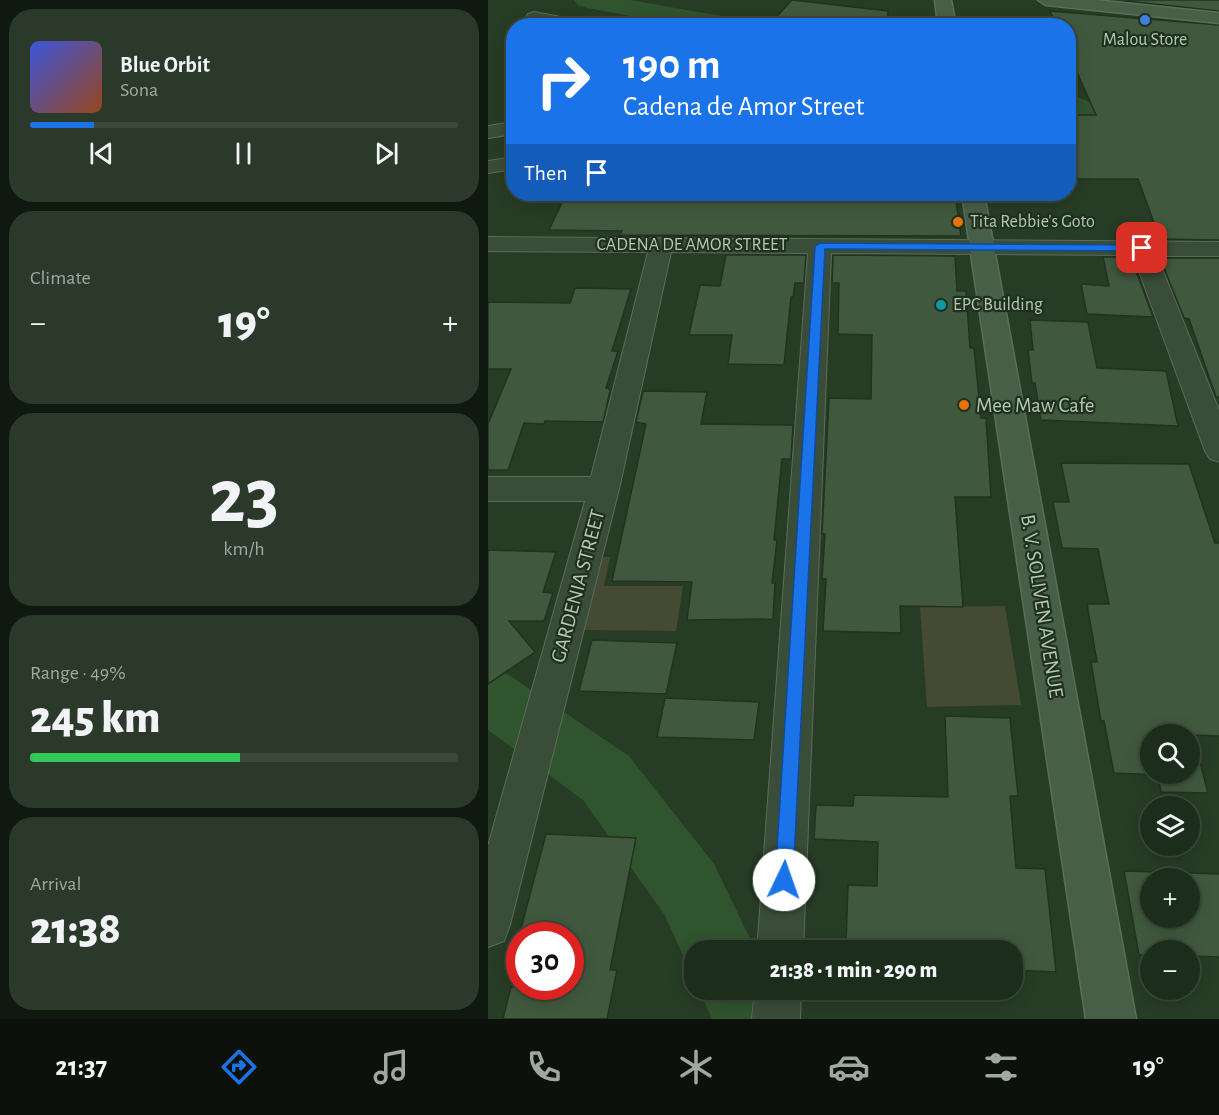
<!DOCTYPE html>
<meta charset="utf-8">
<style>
:root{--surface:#1d2d1c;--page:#2a3929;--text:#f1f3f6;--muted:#a0a8a3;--line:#3b493b;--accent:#1a73e8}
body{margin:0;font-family:"Alegreya Sans",sans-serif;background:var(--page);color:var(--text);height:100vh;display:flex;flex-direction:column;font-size:22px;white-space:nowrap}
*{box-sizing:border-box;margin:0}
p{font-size:20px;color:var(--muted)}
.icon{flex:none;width:33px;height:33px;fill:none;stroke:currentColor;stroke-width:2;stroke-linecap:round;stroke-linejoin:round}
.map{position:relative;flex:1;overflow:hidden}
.details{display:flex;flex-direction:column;gap:9px;padding:9px;background:#10190f;width:488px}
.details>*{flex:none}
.banner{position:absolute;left:18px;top:18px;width:570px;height:183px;border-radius:24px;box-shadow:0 3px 15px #0003,0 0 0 2px var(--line);background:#1a73e8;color:#fff;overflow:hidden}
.fabs{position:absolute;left:652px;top:724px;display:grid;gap:12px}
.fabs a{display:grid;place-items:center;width:60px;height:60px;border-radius:50%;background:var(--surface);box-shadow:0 3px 15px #0003,0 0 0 2px var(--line);font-size:30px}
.speed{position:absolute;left:18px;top:922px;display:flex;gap:12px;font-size:30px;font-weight:700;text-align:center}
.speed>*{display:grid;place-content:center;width:78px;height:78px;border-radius:50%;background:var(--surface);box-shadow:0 3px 15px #0003,0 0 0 2px var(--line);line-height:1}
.speed .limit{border:9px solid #d22;background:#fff;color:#111}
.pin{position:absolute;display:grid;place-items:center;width:51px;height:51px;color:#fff;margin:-26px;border-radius:12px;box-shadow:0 3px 9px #0006}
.me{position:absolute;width:66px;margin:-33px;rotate:3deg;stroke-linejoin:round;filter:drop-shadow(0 0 4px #0008)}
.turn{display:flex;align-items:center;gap:21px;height:126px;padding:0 18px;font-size:27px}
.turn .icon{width:78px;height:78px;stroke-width:2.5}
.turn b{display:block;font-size:42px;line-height:51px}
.then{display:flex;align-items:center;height:57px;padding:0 18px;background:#0003;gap:12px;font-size:22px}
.big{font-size:45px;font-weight:800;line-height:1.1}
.details .tile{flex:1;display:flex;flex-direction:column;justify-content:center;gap:9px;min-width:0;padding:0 21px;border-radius:24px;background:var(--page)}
.details .dial{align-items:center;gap:0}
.dial b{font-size:78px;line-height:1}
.song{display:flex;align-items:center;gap:18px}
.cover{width:72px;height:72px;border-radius:9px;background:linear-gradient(135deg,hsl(230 70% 55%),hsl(20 70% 35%))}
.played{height:6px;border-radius:3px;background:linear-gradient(90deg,var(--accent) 15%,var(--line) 15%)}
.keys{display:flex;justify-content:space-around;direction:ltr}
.heat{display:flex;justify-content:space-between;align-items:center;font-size:33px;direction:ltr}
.charge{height:9px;border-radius:4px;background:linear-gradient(90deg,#34c759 49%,var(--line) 0)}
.trip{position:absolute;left:196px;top:940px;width:339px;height:60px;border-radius:24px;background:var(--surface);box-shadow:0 3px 15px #0003,0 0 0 2px var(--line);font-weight:800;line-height:60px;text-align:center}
.tabs{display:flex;height:96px;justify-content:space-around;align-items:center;background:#0c120b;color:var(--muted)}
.tabs .icon{width:42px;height:42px}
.tabs .on{color:var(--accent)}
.tabs b{font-size:27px;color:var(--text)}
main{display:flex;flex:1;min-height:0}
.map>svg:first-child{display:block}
</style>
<main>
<section class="details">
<div class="tile">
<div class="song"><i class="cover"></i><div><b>Blue Orbit</b><p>Sona</p></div></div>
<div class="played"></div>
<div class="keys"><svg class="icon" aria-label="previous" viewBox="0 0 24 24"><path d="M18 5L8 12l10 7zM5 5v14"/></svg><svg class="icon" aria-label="pause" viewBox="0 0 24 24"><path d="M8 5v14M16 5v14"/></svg><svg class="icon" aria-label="next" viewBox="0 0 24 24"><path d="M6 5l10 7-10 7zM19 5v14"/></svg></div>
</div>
<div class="tile"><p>Climate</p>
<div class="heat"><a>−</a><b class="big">19°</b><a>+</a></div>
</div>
<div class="tile dial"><b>23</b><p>km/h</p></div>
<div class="tile"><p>Range · 49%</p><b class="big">245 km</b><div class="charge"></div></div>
<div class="tile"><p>Arrival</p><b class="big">21:38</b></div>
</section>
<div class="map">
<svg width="732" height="1019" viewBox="0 0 732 1019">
<rect width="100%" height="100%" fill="#273c25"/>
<g fill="#454a33">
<path d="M112 557H122L116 586H195L188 631 94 630Z"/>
<path d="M517 606 533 705 439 707 432 607Z"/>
</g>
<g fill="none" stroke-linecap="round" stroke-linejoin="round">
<g fill="#30542d" fill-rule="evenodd">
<path d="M86 0H142L245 18 254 20 258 26H198L99 8 90 5Z"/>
<path d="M580 93 630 114 671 153 676 160 671 167C641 174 630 148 610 130 602 123 590 119 580 114Z"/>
<path d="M0 667 21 675 141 756 226 864 268 951H207V978L205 977 176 914 95 800 0 730Z"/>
<path d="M211 990H289L301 1019H224Z"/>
</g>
</g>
<g fill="#40593e" stroke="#213320" stroke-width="1.5" fill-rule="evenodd">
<path d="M304 0 400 11 399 26H280Z"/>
<path d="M637 0H732V11L638 1Z"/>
<path d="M562 11 732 25V240L672 239 650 179H580V115H608L580 52V26H569Z"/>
<path d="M78 194H467L473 236 132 235 134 231 61 230Z"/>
<path d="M238 255H318L316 283H307L305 297H303L296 365 240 364 244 335H201L212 285 232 286Z"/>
<path d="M345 255 467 256 469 291H478L482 348H486L493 418H498L503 497H467L475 607 412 606 413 633 335 631 338 579H334L337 534H334L341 398 383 399 384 335 350 334 351 283H344Z"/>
<path d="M615 257H643L665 317 599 314 593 284 621 286Z"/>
<path d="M672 258H732V397H728L701 319 696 318Z"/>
<path d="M87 288 143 289 124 351H130L118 388 122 389V391L115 422 57 421 56 424 36 423 20 470H0V424L23 369H0V302L82 303Z"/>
<path d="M542 320 600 322 609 368 678 371 690 426 553 420 547 383H544L540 350H545Z"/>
<path d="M155 391 219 392 213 424 305 425 303 459H294L286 540H289L284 583H287L285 619 199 620 204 582 124 581 158 424 148 422Z"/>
<path d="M573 463 701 464 727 543H732V736L705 735 720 793 673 792 670 775 626 773 616 721H613L603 662H609L599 604H621L610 549 574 548 565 502H581ZM663 735H702V774H663Z"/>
<path d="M0 550 68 552 55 592 65 593 56 621H21L47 652 0 684Z"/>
<path d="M104 640 189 643 178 694 91 691Z"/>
<path d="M177 698 271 702 266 740 169 737Z"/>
<path d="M457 716 522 718 530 796H522L528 868 557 869 568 972 525 970V951H441V948L358 945 360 885 389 886 390 842 326 839 328 805 365 806 366 795 460 797Z"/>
<path d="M58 834 148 838 122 970H129L119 1019H15L23 987H82V936H31Z"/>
<path d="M636 871 732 874V957L702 956V951H663V955H651ZM663 879H702V918H663Z"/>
</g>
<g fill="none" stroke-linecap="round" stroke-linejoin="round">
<defs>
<g id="minor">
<path d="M46 12 94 21 102 26H65L40 20 38 17 40 14Z"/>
<path d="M26 122V134L0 138V126Z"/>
<path d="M26 157V169L0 173V161Z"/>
<path d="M0 237 732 242V256H669L732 413V462L722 459 717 451 645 255 343 253 315 951H269L320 253 183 252 131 489 22 925 16 941 0 947V846L97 501H0V477H103L160 252 0 251Z"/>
<path d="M267 990H313L312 1019H264Z"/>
</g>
<g id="secondary">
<path d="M447 0H463L468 26H450Z"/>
<path d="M550 0H606L732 13V23L558 5Z"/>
<path d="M474 194H496L648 1019H598Z"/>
</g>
</defs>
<use href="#minor" stroke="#5a6d59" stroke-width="2"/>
<use href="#secondary" stroke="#5a6d59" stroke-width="3"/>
<use href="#minor" fill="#3a4d38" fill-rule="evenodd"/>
<use href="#secondary" fill="#485f47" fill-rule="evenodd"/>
</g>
<path fill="#1a73e8" stroke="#114b97" stroke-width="1.5" d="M332 243 654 245 659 248 654 251 337 249 305 880 303 887 296 890 290 887 287 880 327 246Z"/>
<circle fill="#3f7fe0" stroke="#1f311e" stroke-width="2" cx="657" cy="20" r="6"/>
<g fill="#e8710a" stroke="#1f311e" stroke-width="2">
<circle cx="470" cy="222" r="6"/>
<circle cx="476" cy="405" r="6"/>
</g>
<circle fill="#0f9aa8" stroke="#1f311e" stroke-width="2" cx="453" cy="305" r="6"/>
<g text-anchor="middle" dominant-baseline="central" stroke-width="4.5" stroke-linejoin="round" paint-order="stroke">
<g font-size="18" fill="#b5c8b4" stroke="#1f311e" text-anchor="start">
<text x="657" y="40" text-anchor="middle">Malou Store</text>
<text x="482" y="222">Tita Rebbie's Goto</text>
<text x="465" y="305">EPC Building</text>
</g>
<g font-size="18" fill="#b5c8b4" stroke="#1f311e">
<text x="204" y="245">CADENA DE AMOR STREET</text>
</g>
<g font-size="21" fill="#b5c8b4" stroke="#1f311e" text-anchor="start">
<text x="488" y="405">Mee Maw Cafe</text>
</g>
<g font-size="21" fill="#b5c8b4" stroke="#1f311e">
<text transform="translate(90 586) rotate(-75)">GARDENIA STREET</text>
<text transform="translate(554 606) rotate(81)">B. V. SOLIVEN AVENUE</text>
</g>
</g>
</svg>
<div class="fabs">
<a><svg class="icon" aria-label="search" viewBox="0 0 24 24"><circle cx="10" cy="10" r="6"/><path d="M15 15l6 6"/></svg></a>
<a><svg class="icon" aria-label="layers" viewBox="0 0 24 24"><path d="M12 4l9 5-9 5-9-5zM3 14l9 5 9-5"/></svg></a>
<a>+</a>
<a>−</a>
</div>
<div class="speed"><div class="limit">30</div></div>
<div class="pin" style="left:654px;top:248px;background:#d93025"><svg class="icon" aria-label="arrive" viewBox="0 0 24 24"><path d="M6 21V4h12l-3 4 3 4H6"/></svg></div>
<svg class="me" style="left:296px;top:880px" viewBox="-20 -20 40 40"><circle r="19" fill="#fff"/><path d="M0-13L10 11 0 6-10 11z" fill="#1a73e8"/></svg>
<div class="trip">21:38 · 1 min · 290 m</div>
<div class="banner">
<div class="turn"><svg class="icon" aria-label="right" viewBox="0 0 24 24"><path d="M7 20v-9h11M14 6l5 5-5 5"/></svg><div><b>190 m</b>Cadena de Amor Street</div></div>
<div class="then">Then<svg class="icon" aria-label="arrive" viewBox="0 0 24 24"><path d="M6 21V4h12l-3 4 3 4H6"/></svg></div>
</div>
</div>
</main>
<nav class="tabs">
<b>21:37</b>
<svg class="icon on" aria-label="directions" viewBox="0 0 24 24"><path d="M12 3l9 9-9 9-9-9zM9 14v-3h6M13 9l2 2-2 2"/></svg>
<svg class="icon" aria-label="music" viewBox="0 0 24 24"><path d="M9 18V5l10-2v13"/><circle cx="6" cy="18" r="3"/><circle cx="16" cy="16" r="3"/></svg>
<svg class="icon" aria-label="phone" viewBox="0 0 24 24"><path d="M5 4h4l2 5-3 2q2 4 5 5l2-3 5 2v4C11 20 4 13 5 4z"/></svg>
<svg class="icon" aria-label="climate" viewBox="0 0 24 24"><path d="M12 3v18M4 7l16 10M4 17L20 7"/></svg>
<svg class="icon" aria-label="car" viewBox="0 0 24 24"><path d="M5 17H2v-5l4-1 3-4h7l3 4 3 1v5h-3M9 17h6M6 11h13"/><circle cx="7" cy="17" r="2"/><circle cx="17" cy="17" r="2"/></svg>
<svg class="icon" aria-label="filters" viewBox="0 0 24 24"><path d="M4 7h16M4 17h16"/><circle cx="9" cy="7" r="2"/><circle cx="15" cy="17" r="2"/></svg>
<b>19°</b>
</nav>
